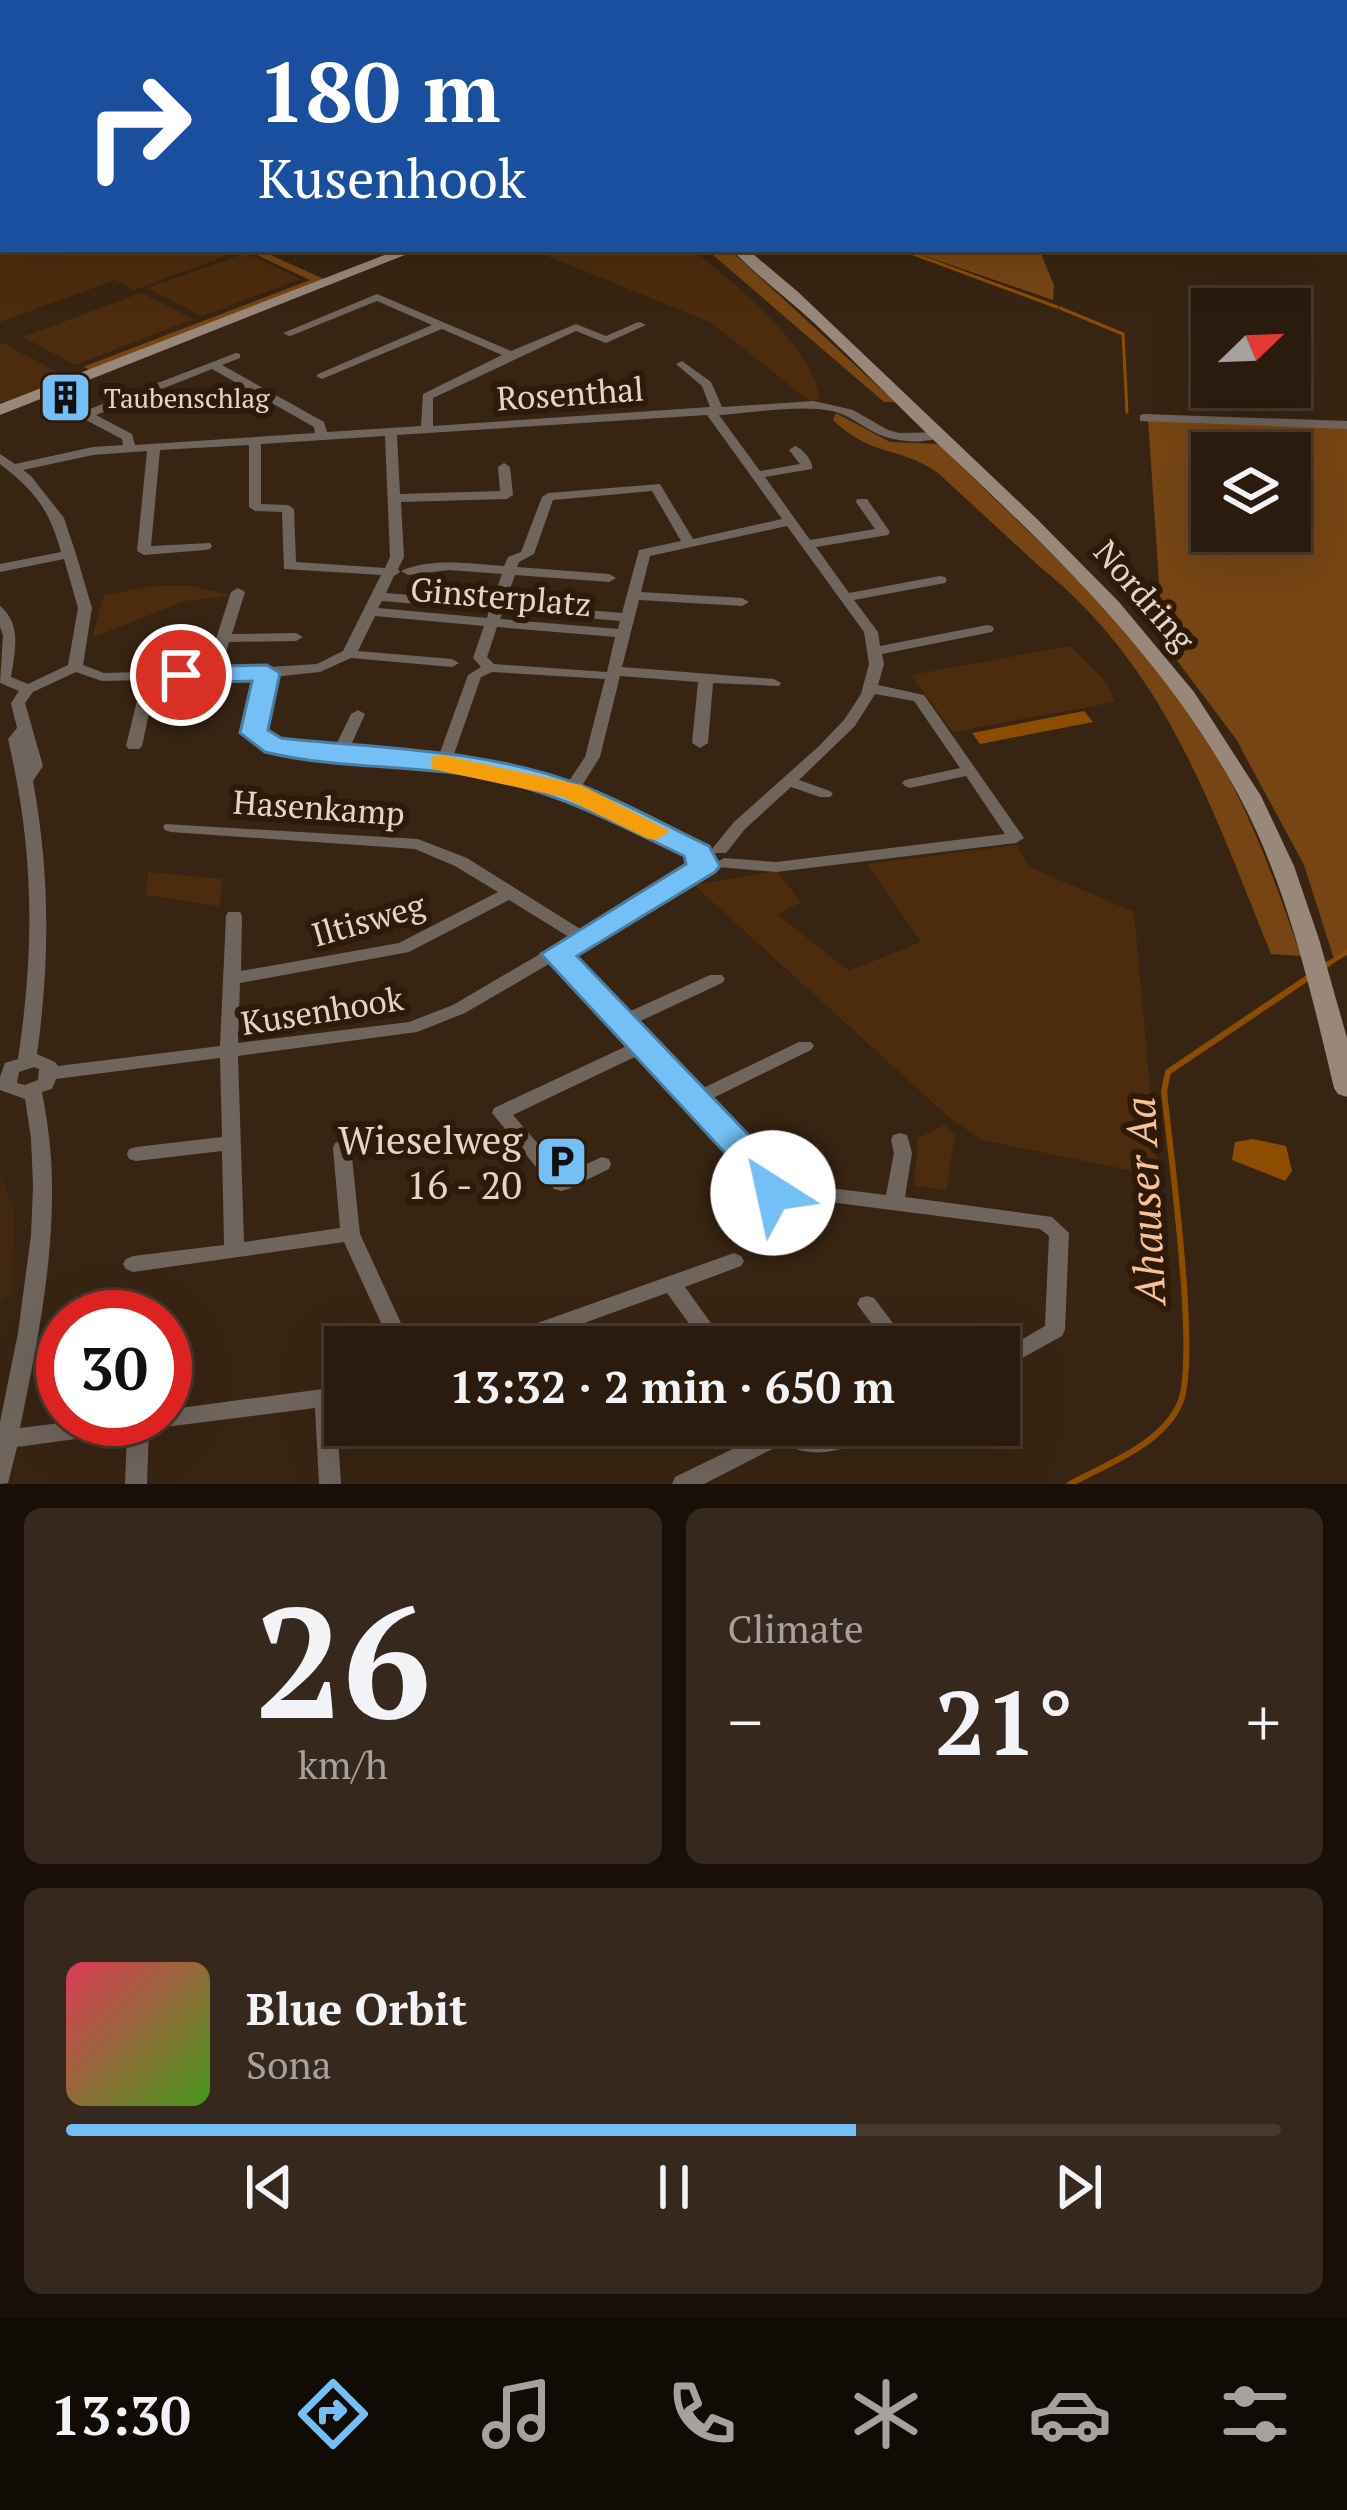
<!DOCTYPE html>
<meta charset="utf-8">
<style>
:root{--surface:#2a1b0e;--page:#36281c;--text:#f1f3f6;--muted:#a5a19e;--line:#46392e;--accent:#74c0f6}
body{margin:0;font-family:"PT Serif",serif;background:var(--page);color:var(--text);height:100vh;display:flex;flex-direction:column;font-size:45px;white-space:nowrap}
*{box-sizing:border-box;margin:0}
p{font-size:39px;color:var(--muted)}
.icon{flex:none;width:66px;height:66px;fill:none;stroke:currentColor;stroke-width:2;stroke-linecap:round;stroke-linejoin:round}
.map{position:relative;height:1484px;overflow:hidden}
.panel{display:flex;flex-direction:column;gap:24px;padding:24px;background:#170f08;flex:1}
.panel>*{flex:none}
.top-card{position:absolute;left:0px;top:0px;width:1347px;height:252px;box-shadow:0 12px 48px #0002,0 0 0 3px var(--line);background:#1a4fa0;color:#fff;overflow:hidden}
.needle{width:78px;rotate:67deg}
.tools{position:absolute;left:1191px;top:288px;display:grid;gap:24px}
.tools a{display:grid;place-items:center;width:120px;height:120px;border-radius:0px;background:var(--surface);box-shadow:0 12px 48px #0002,0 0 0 3px var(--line);font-size:60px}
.speed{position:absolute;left:36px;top:1290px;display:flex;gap:24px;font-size:60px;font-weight:700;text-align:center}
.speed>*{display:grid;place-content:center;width:156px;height:156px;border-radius:50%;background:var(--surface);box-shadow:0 12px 48px #0002,0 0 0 3px var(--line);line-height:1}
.speed .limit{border:18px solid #d22;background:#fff;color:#111}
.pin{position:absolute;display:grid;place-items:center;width:102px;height:102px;color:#fff;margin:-51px;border:6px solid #fff;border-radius:50%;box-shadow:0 3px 12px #0007}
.me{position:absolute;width:132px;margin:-66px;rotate:325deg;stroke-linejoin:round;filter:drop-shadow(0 0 9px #0008)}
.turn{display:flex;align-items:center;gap:42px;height:252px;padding:0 60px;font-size:54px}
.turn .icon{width:156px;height:156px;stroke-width:2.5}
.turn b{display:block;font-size:84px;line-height:102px}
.big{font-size:90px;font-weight:800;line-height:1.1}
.panel .card{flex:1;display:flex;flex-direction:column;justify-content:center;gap:18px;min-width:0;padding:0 42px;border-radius:18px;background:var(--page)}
.panel .dial{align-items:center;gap:0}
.dial b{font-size:156px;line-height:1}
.song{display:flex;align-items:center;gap:36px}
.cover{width:144px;height:144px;border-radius:18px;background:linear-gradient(135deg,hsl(350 70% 55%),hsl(100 70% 35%))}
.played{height:12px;border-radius:6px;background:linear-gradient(90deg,var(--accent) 65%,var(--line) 65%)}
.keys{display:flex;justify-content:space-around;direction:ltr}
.heat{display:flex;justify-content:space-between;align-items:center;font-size:66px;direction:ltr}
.panel .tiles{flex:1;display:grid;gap:24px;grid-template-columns:1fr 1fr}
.card:last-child{grid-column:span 2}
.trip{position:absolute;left:324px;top:1326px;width:696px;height:120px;border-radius:0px;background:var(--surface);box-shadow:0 12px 48px #0002,0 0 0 3px var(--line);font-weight:800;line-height:120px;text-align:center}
.dock{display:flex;height:192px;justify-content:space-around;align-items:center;background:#110b06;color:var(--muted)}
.dock .icon{width:84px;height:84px}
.dock .on{color:var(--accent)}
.dock b{font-size:54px;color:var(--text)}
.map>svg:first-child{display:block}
</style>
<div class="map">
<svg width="1347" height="1484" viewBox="0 0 1347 1484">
<rect width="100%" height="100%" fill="#382412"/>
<path fill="#422811" d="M0 1171 14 1211 12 1293 0 1301Z"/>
<g fill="#4d2c0d">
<path d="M15 249H245L134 290 115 280 0 322V256Z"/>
<path d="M530 249H693C733 284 812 345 820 398L811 402 710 322Z"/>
<path d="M246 253 300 279 202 316 147 288Z"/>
<path d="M141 293 193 319 75 365 23 337Z"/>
<path d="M0 344H5L68 378 0 403Z"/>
<path d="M154 586H194L232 596 185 601 92 638 104 595Z"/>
<path d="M1070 646 1107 683 1115 702 953 732 911 675Z"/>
<path d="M1017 845 1029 867 1134 912 1158 1176 982 1140 951 1119 694 885 777 871 801 902 777 914 849 971 921 942 867 864Z"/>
<path d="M149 872 222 879 220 906 145 895Z"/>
<path d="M944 1125 955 1135 946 1190 914 1186 918 1138Z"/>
</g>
<g fill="#764513" fill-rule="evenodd">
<path d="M244 249H257L324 279 90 370 83 367 310 280Z"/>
<path d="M706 249H728L740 259 895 402H884Z"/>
<path d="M904 249H1039L1054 285 1053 300Z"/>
<path d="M836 413 890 442 938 444C1034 539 1139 627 1210 744 1250 811 1276 883 1301 956L1271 954C1210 803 1165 667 1039 566L938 473C900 446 871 457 833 420Z"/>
<path d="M1148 419 1347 424V952L1334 959 1304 865 1236 739 1163 642ZM1212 453H1290V531H1212Z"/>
</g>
<g fill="#8d4d00">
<path d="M1084 711 1093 722 980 744 972 733Z"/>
<path d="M1253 1139 1286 1146 1292 1171 1285 1181 1232 1160 1235 1142Z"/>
</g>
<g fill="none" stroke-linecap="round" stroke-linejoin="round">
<g stroke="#8d4d00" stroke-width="3">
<path d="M33 0 53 3"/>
<path d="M490 3 494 0"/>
<path d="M756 3 760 0"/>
<path d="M900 249 1057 307"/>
<path d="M1060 308 1123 334 1127 412"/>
</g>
<path stroke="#8d4d00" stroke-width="4.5" d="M1323 967 1347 952"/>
<g stroke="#8d4d00" stroke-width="6">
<path d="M1323 967 1328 964"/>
<path d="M1070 1484C1105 1465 1163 1444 1180 1403 1199 1357 1170 1151 1164 1091L1168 1072 1309 977"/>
</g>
<g fill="#70655d" fill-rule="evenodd">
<path d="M370 0H408L404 2H374Z"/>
<path d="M524 0H544L552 3H532Z"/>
<path d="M1344 193 1347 194V201L1344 200Z"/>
<path d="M377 294 511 351 576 324 606 336 636 323 640 322 646 325 606 343 576 331 433 398V426L710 407 702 386 676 364 682 361 711 382 722 407 814 401 853 410 888 430 899 433 944 432 946 435C925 445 895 443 874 432 860 425 847 414 832 411 801 404 751 413 719 415L760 471 800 464 789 450 795 446C802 448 814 462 812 469L765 477 810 540 875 529 856 502 857 499H867L890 532 888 535 816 547 849 593 940 576 945 577 947 580 945 583 854 600 878 632 880 646 987 625 992 626 994 629 992 632 882 654 884 664 878 685 924 695 1024 838 1016 843 776 872 718 867 716 863 724 858 776 862 1005 834 966 776 910 788 905 786 902 783 905 780 960 768 914 701 875 694 855 726 799 780 830 791 833 794 830 797H820L791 787 745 829 726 853H714L712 849 734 822 818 747 844 720 861 694 869 664 864 632 787 526 650 556 641 592 742 598 749 602 742 606 639 600 622 667 774 679 781 683 779 686 713 683 708 743 700 748 692 743 698 682 620 676 600 757 578 792 705 848 707 852 705 856 699 857C670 847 642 831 614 818 557 793 498 774 436 767 392 762 273 767 247 733L259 678 156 680 142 746 139 749H129L126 746 142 680 102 681 76 672 33 692 25 703 43 766 33 781C50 873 50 962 37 1054L55 1062 58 1066 220 1046 226 916 228 912H240L242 916 241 971 399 943 498 892 455 866 415 849 171 832 165 830 163 827 165 824 418 839 467 858 582 930 699 861H711L713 865 711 869 566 954 624 1014 710 975H722L725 979 722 983 634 1024 697 1091 799 1042H811L814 1046 811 1050 707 1101 760 1156 767 1176 774 1180 779 1186 806 1185 886 1195 894 1153 891 1140 893 1135 900 1133 907 1135 912 1153 905 1197 1052 1217 1069 1233 1065 1330 1062 1336 999 1371V1353L1045 1326 1049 1236 1040 1229 806 1199 780 1200C772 1214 760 1215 747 1209L738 1195 743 1183 748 1178 744 1164 641 1054 513 1115 564 1174 602 1157 609 1159 611 1164 609 1169 568 1189 561 1191 554 1189 492 1113 494 1108 631 1044 554 961 465 1013 417 1032 238 1056 244 1242 340 1228 333 1148 335 1143 342 1141 349 1143 351 1148 360 1234 412 1347H392L344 1242 133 1272 126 1269 123 1264 126 1259 133 1256 224 1245 222 1151 136 1161 129 1159 127 1154 129 1149 136 1147 222 1137 220 1058 56 1079 52 1089 42 1092C48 1124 52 1154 52 1186 53 1268 36 1349 20 1428L92 1419H165V1410L345 1386V1404L336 1405 341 1484H319L315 1408 149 1429 147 1484H125L127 1432 17 1447 8 1483 0 1484V1422L18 1333 31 1235 33 1186 31 1138 25 1099 0 1090V1077L5 1063 18 1059C35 945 34 851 8 739L17 728 11 703 19 691 0 683 3 635 0 627V606C22 624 15 651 11 677L28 684 68 665 78 608 64 559 0 572V564L61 552C49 509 35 491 0 464V454L15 464 93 447 123 445 122 439 82 418V412L236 353 240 354V358L222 365 324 422 327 432 421 426 423 394 502 355 442 329 322 379 316 376 318 374 432 325 377 301 293 335 289 336 283 333ZM212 369 314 427 315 433 135 445 132 434 96 415ZM707 415 782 519 693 539 660 484 548 493 542 497 521 552 508 557 504 566C471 564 431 557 401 571L408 575 449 570 502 574 492 602 386 593 394 576 400 572 398 569 404 557 401 502 507 499 513 495 510 467 504 463 498 467 500 491 400 494 397 435ZM385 436 390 557 385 568 296 562 294 509 288 505 261 504V444ZM249 445V507L255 511 282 512 284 569 381 575 343 651 317 664 221 670 229 642 296 641 303 637 296 633 232 634 245 592 238 588 231 592 206 670 104 673 83 665 92 608 76 554 64 518 31 476 23 470 93 455 147 451 137 551 144 555 205 550 210 549 212 546 210 543 151 546 160 450ZM652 491 681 541 639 550 622 613 505 603 515 575 609 582 616 578 609 574 517 567 519 562 534 554 553 500ZM382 601 489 610 487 618 378 608ZM503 611 620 621 618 629 500 619ZM375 616 484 626 473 658 481 667 468 675 438 758 348 752 365 714 358 710 351 714 333 751C310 748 280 747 262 732L273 677 320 672 351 658 452 667 459 663 452 659 358 651ZM497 627 615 637 607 672 494 664 487 657ZM492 672 605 679 585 757 565 787 503 769 452 760 481 677ZM509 900 569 937 453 1005 409 1022 238 1043 240 983 409 952ZM34 1067 39 1069 38 1080 25 1085 17 1083 19 1072Z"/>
<path d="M1144 414 1347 421V429L1140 421V415Z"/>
<path d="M734 1253 741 1256 744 1261 741 1266 685 1287 728 1347H706L667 1293 518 1347H484L487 1341Z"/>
<path d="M867 1296 874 1298 911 1347H889L857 1304 860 1298Z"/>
<path d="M782 1425 800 1433 818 1436 836 1433 853 1425H884L881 1431C844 1450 821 1461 782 1444L704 1484H672L675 1477Z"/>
</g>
<g fill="#99877a" fill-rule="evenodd">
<path d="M929 0H941L927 3Z"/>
<path d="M400 249H420L0 415V404Z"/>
<path d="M731 249H747L797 291 1036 518 1119 602 1194 692 1261 796 1294 866 1319 939 1347 1038V1097L1338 1094 1334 1088C1310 988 1287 885 1238 794 1165 659 1054 553 943 449 899 407 857 363 813 322 786 297 756 275 731 249Z"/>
</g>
</g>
<path fill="#74c0f6" stroke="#4b7da0" stroke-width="3" d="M267 665 280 673 268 730 281 738C380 749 490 749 583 786 626 803 667 826 709 846L720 866 715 872 577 956 765 1152 774 1176 791 1193 786 1203 773 1207 747 1192 737 1166 541 954 686 864 684 856C613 822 546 786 468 775 401 765 330 768 265 752L240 733 252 681 181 683 168 675 181 667Z"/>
<path fill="#f59e0b" d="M442 755 581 785 670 831 656 840 646 838 563 797 432 769V757Z"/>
<defs>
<symbol id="building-square" viewBox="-11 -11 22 22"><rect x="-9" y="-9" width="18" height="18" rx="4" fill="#74c0f6" stroke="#2e1a08"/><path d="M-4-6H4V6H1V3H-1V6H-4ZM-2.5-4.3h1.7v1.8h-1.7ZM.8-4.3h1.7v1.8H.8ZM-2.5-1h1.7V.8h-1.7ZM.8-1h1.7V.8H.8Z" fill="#111"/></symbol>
<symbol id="parking-square" viewBox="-11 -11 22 22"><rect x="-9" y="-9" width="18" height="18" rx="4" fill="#74c0f6" stroke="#2e1a08"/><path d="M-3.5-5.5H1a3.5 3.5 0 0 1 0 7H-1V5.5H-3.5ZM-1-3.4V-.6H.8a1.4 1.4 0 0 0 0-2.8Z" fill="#111"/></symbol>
</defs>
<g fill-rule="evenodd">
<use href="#building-square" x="36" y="368" width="59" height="59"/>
<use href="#parking-square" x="532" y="1132" width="59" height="59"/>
</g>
<g text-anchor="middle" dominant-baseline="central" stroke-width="12" stroke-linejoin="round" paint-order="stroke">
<g font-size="27" fill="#e2d5ca" stroke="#2e1a08" text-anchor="start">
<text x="104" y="398">Taubenschlag</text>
</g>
<g font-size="33" fill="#e2d5ca" stroke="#2e1a08">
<text transform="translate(570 393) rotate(-4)">Rosenthal</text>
<text transform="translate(1145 595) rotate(49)">Nordring</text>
<text transform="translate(501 596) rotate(5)">Ginsterplatz</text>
<text transform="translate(319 807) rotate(4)">Hasenkamp</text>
<text transform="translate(368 919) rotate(-16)">Iltisweg</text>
<text transform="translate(322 1010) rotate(-9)">Kusenhook</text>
</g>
<g font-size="39" fill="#e2d5ca" stroke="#2e1a08" text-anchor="end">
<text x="522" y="1139">Wieselweg<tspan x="522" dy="45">16 - 20</tspan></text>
</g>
<g font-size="42" font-style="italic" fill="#f9c295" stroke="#2e1a08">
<text transform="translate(1144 1201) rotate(-93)">Ahauser Aa</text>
</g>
</g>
</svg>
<div class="tools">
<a><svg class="needle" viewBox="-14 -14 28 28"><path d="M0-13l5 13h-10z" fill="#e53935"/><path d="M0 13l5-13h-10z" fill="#a5a19e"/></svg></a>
<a><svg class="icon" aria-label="layers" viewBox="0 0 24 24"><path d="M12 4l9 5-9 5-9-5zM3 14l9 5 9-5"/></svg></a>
</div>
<div class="speed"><div class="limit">30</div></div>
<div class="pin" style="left:181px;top:675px;background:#d93025"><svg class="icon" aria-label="arrive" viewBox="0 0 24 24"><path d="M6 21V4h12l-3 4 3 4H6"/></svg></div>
<svg class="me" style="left:773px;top:1193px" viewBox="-20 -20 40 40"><circle r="19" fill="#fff"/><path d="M0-13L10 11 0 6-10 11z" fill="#74c0f6"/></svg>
<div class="trip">13:32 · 2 min · 650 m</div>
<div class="top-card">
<div class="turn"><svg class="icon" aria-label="right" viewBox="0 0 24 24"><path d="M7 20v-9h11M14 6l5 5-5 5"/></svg><div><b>180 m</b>Kusenhook</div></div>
</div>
</div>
<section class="panel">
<div class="tiles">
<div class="card dial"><b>26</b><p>km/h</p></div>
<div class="card"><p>Climate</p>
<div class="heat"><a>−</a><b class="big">21°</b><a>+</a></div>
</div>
<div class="card">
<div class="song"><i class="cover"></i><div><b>Blue Orbit</b><p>Sona</p></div></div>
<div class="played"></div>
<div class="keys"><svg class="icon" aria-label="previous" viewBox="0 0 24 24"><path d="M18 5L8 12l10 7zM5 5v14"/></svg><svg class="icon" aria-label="pause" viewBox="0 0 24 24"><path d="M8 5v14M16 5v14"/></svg><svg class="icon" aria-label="next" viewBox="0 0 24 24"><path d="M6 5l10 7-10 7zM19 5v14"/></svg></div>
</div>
</div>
</section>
<nav class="dock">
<b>13:30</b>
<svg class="icon on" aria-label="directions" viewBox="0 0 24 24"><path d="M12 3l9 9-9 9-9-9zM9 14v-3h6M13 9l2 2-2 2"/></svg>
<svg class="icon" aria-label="music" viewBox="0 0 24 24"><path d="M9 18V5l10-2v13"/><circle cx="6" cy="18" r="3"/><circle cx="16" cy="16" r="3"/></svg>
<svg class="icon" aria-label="phone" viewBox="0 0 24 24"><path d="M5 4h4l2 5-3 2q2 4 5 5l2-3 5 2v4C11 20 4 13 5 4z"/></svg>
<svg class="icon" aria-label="climate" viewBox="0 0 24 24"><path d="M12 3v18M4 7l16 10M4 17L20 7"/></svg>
<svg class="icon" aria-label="car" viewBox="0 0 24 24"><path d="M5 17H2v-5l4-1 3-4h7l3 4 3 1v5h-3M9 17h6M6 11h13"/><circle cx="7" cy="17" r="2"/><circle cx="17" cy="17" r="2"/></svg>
<svg class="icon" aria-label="filters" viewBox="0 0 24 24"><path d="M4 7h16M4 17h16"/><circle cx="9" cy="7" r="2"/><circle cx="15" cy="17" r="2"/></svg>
</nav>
